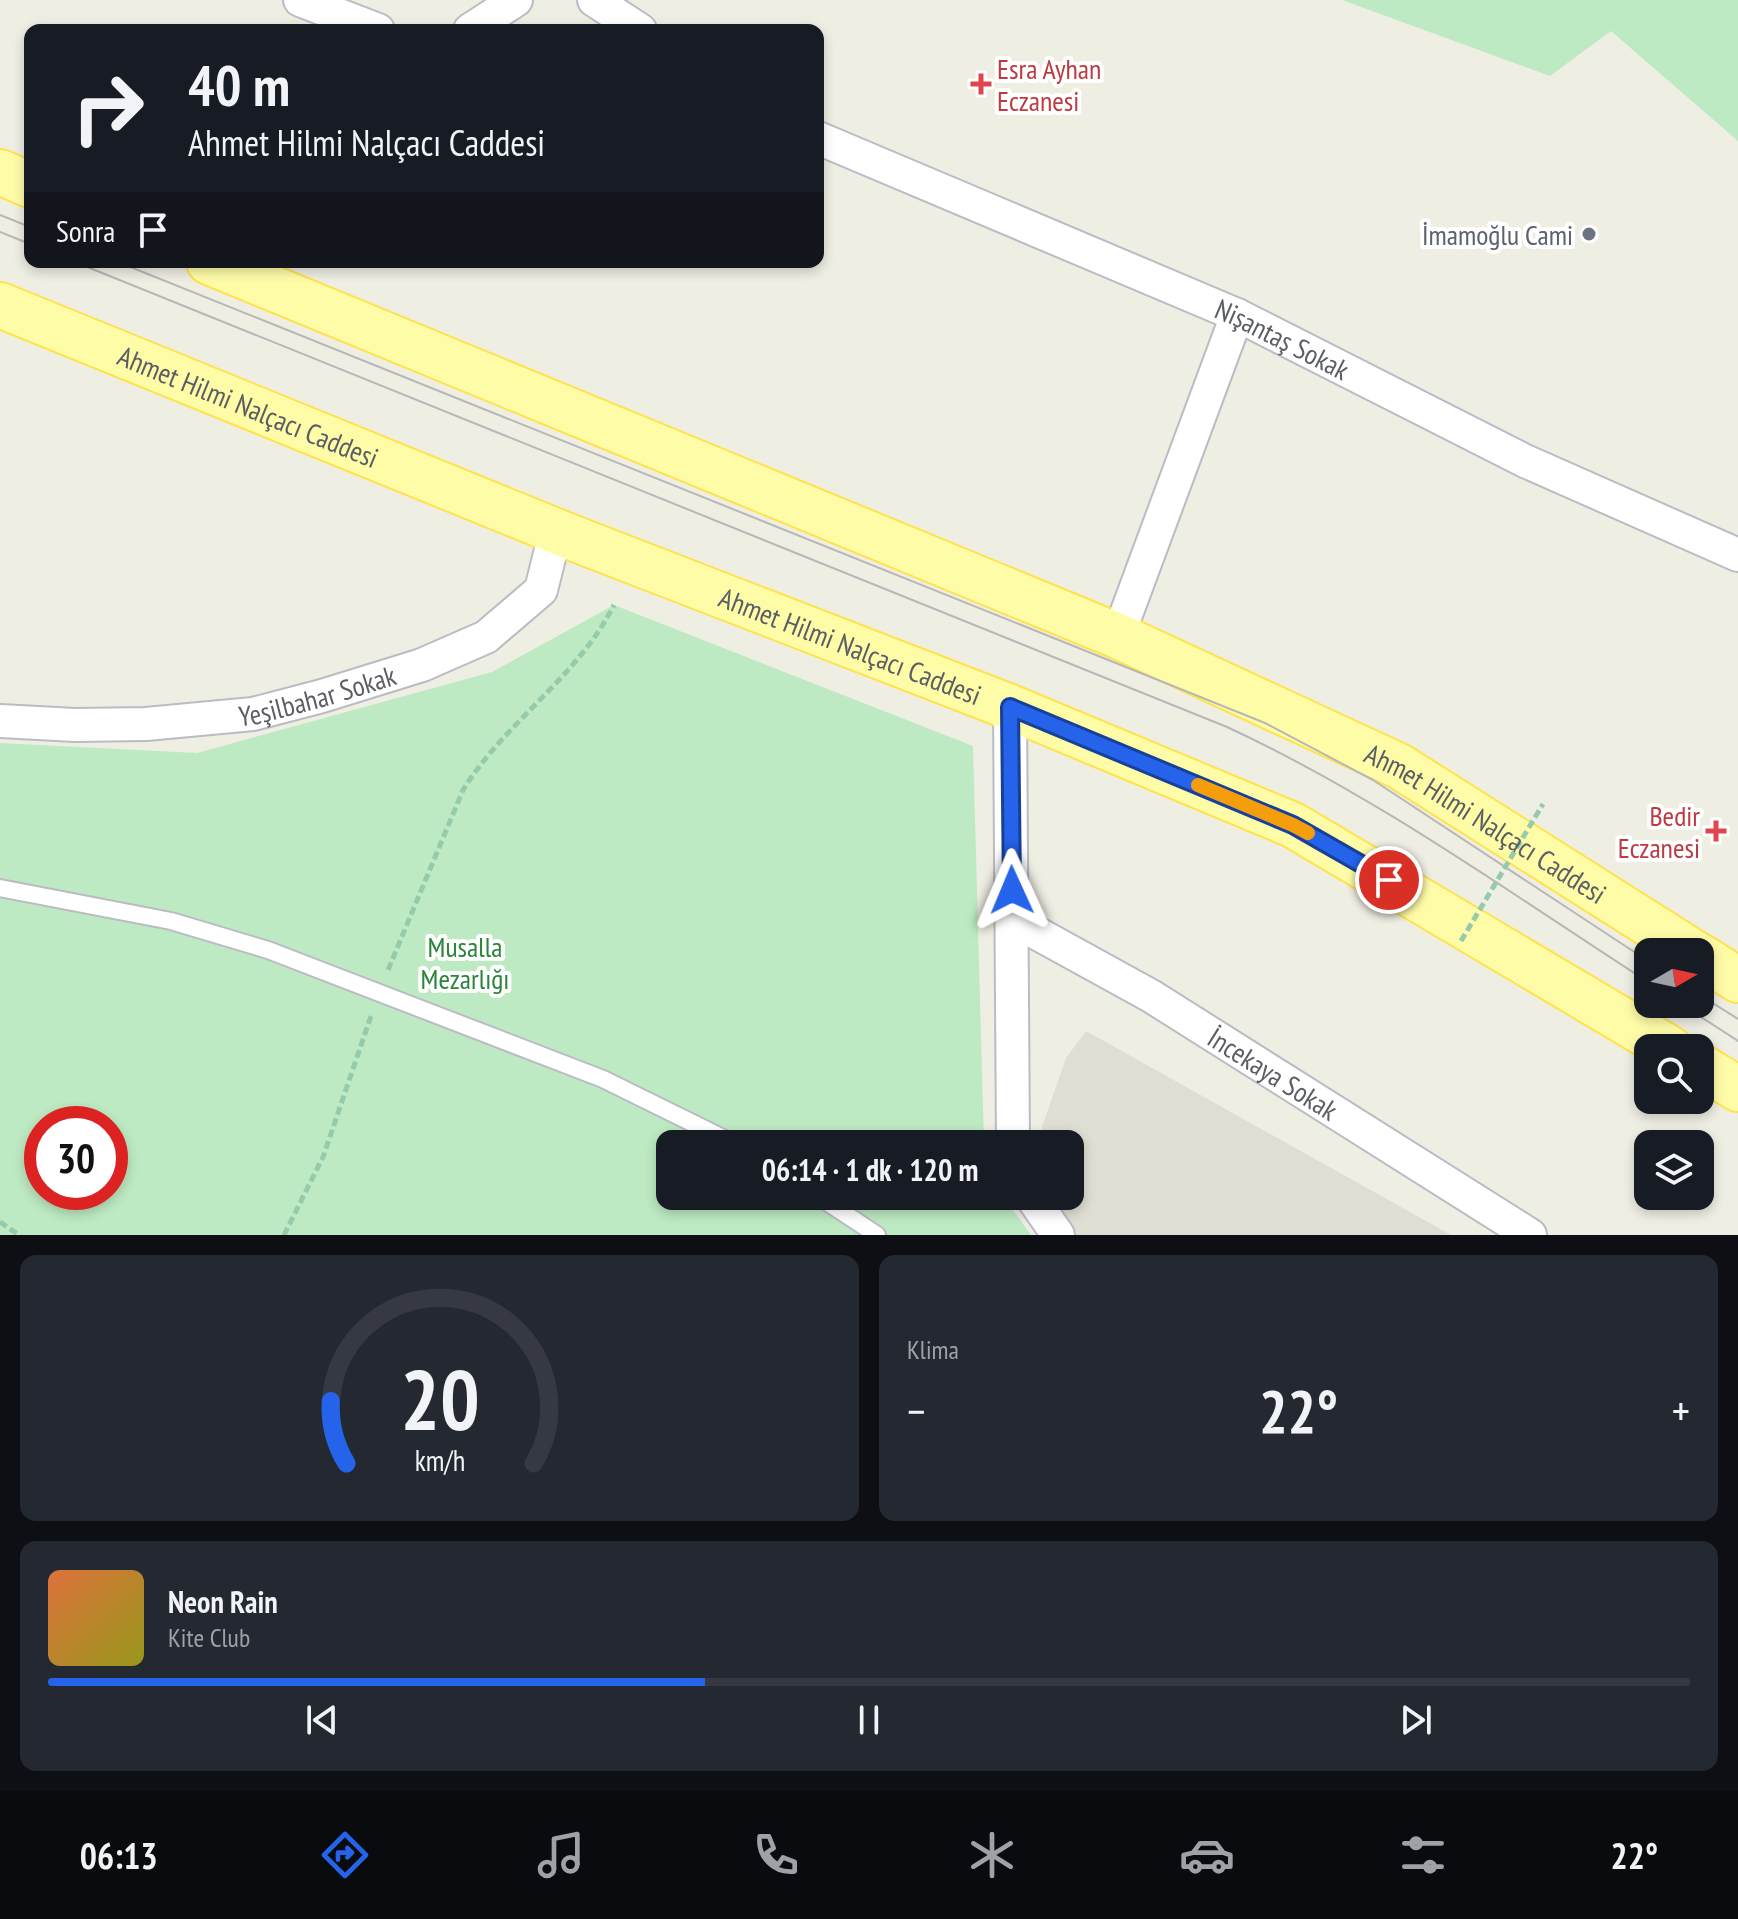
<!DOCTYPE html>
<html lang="tr">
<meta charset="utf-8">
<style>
:root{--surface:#171b24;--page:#242831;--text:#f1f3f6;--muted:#9ea1a6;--line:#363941;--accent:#2563eb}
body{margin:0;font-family:"PT Sans Narrow",sans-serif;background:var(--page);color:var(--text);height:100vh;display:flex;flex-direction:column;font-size:30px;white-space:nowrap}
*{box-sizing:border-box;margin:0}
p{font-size:26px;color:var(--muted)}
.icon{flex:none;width:44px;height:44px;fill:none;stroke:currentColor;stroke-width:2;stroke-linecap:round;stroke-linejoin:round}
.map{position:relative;height:1235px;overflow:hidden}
.panel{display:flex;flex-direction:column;gap:20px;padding:20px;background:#0d0f14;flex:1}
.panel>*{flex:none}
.hud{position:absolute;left:24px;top:24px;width:800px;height:244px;border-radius:16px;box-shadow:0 4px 12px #0003;background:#171b24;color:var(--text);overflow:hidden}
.needle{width:52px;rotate:81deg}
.fabs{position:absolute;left:1634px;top:938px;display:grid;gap:16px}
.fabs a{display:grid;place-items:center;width:80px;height:80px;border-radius:16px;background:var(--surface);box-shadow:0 4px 12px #0003;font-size:40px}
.speed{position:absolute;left:24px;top:1106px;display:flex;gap:16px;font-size:40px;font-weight:700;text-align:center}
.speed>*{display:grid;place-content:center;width:104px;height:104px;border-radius:50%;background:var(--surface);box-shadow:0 4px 12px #0003;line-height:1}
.speed .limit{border:12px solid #d22;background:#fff;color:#111}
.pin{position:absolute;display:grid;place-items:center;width:68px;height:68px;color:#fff;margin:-34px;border:4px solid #fff;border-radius:50%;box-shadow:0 2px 8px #0007}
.me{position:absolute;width:88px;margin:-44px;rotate:359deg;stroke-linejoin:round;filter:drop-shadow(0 0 6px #0008)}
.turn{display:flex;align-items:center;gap:28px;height:168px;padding:0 32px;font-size:36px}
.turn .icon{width:104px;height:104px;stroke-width:2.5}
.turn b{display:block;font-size:56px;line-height:68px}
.then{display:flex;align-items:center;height:76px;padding:0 32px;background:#0003;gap:16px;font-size:30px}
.big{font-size:60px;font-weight:700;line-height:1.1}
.panel .tile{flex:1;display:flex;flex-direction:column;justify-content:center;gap:12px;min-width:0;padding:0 28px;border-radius:16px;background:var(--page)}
.panel .dial{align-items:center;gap:0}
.dial svg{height:208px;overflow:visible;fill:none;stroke:var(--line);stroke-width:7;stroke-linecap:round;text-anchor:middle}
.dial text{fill:var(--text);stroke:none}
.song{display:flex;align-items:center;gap:24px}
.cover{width:96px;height:96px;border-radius:12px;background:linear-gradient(135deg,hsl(20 70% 55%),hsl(60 70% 35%))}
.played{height:8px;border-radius:4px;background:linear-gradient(90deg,var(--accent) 40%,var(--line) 40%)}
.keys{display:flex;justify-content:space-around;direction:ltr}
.heat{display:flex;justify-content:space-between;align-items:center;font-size:44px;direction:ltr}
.panel .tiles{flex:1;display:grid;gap:20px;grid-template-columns:1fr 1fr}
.tile:last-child{grid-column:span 2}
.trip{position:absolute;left:656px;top:1130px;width:428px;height:80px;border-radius:16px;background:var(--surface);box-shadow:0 4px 12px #0003;font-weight:700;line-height:80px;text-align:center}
.tab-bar{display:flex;height:128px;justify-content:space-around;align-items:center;background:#090b0e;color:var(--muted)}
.tab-bar .icon{width:56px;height:56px}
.tab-bar .on{color:var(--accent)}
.tab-bar b{font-size:36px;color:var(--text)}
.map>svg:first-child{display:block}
</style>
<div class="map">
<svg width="1738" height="1235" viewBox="0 0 1738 1235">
<rect width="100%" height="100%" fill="#efeee3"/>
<path fill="#dfded2" d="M1086 1031 1451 1235H1070L1047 1196H1070V1144H1042V1127L1066 1058Z"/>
<g fill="#bdeac2" fill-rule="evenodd">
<path d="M1342 0H1738V141L1611 31 1550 76Z"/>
<path d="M614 605 973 746 984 1144H670V1196H1003L1031 1235H0V743L197 753 492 672ZM42 1124H110V1192H42Z"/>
</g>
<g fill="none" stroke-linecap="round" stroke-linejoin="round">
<defs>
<g id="lane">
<path d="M0 888 171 921 268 950 603 1079 735 1144"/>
<path d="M818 1196 877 1235"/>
</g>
<g id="street">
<path d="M300 0 378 30"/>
<path d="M594 0 640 30"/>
<path d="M470 30 516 0"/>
<path id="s1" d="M818 138 1237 315 1525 461 1738 555"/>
<path d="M1118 636 1237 315"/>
<path d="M1010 707 1013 1144"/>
<path id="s2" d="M0 721 75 725 146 724 253 714 322 696 422 665 486 637 541 590 553 542 573 538"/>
<path id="s3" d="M1013 920 1151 996 1530 1235"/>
<path d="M1031 1196 1058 1235"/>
</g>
<g id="primary">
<path d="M0 172 30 185"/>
<path id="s4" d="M209 262 1118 636 1399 766 1693 952"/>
<path id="s5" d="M0 305 573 538 1010 707 1293 825 1669 1048"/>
<path d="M1700 956 1738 980"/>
<path d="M1700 1066 1738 1089"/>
</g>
</defs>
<use href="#lane" stroke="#bbbcc3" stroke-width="20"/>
<use href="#street" stroke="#bbbcc3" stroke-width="36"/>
<use href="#primary" stroke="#ffe34c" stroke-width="48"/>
<g stroke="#95cbab" stroke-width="5" stroke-dasharray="8 4" stroke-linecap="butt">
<path d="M388 970 463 790C506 721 577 678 614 605"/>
<path d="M0 1222 19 1235"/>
<path d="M284 1235 323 1157 372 1013"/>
</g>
<use href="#lane" stroke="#fff" stroke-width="16"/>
<use href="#street" stroke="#fff" stroke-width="32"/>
<use href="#primary" stroke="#fffca8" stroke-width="44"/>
<g stroke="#b7b7b8" stroke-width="2">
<path d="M0 215 30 227"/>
<path d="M0 232 30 244"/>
<path d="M75 262 1227 727C1376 796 1510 893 1648 982"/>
<path d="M118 262 1265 723 1373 780 1648 961"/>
<path d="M1700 995 1738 1019"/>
<path d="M1681 1004 1738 1041"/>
</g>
<path stroke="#95cbab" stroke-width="5" stroke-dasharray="8 4" stroke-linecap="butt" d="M1461 941 1543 804"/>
</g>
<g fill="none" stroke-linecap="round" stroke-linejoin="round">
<defs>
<path id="route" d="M1012 890 1010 707 1293 825 1389 880"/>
</defs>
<use href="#route" stroke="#184099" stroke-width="20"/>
<use href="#route" stroke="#2563eb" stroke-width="14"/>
<path stroke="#f59e0b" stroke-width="14" d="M1198 785 1293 825 1308 833"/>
</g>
<g fill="#e0444e" stroke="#fff" stroke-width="3">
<path d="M977 72h8v8h8v8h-8v8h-8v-8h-8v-8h8z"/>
<path d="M1712 819h8v8h8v8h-8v8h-8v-8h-8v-8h8z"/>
</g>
<circle fill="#6b7280" stroke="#fff" stroke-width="3" cx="1589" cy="234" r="8"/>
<g text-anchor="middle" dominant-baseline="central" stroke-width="8" stroke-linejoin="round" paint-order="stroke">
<g font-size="28" fill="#be3a42" stroke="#fff" text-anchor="start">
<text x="997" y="68">Esra Ayhan<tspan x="997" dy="32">Eczanesi</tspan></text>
<text x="1700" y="815" text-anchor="end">Bedir<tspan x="1700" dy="32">Eczanesi</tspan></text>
</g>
<g font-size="28" fill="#5b616d" stroke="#fff" text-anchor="end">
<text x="1573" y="234">İmamoğlu Cami</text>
</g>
<g font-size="28" fill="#5b5e65" stroke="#fff">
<text stroke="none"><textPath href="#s1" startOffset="506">Nişantaş Sokak</textPath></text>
<text stroke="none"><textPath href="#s5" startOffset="268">Ahmet Hilmi Nalçacı Caddesi</textPath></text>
<text stroke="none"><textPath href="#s5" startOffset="916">Ahmet Hilmi Nalçacı Caddesi</textPath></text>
<text stroke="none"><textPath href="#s2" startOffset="320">Yeşilbahar Sokak</textPath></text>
<text stroke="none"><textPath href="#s4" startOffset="1396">Ahmet Hilmi Nalçacı Caddesi</textPath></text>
<text stroke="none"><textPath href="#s3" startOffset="302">İncekaya Sokak</textPath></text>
</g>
<g font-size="28" fill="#2b843a" stroke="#fff">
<text x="465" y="946">Musalla<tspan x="465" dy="32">Mezarlığı</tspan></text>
</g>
</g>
</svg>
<div class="fabs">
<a><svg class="needle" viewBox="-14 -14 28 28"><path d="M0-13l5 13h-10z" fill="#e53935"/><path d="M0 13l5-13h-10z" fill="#9ea1a6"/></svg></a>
<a><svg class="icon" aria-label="search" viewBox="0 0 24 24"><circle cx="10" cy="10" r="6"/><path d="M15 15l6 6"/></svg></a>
<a><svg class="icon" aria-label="layers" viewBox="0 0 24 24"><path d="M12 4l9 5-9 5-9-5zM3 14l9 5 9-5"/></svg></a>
</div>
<div class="speed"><div class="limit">30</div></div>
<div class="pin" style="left:1389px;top:880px;background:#d93025"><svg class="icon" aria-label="arrive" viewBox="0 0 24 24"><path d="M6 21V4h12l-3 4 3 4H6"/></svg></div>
<svg class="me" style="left:1012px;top:890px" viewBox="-20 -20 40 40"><path d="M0-17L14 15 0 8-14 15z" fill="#2563eb" stroke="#fff" stroke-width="4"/></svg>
<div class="trip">06:14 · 1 dk · 120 m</div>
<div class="hud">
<div class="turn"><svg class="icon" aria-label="right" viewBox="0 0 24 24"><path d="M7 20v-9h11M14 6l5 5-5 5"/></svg><div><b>40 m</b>Ahmet Hilmi Nalçacı Caddesi</div></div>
<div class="then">Sonra<svg class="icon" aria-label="arrive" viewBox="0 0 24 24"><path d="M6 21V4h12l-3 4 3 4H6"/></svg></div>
</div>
</div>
<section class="panel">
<div class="tiles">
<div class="tile dial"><svg viewBox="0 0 100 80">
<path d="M14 69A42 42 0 1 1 86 69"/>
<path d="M14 69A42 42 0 0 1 8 45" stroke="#2563eb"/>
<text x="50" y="56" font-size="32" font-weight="700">20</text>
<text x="50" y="72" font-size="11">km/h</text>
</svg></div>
<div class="tile"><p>Klima</p>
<div class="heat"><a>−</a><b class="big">22°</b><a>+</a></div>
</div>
<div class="tile">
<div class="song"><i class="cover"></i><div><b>Neon Rain</b><p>Kite Club</p></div></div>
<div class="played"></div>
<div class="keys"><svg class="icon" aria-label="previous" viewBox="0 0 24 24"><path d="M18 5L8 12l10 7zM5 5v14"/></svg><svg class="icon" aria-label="pause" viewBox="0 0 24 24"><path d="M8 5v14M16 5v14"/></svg><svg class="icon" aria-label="next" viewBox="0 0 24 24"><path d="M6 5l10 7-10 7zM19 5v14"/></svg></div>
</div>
</div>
</section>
<nav class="tab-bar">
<b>06:13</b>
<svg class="icon on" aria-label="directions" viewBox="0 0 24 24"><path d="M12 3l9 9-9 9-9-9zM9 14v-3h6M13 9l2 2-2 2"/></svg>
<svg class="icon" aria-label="music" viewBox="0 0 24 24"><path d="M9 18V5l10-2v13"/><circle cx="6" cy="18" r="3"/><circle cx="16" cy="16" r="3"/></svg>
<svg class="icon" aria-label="phone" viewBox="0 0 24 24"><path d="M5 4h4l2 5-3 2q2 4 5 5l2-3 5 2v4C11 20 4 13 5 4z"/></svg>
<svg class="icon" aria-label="climate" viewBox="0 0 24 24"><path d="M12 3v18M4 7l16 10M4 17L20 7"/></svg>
<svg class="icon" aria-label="car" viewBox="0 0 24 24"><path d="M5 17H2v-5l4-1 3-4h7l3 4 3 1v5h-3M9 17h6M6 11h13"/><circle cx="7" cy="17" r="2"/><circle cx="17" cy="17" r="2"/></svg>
<svg class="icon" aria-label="filters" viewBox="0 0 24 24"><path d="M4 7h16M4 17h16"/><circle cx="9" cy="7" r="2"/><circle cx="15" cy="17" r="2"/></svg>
<b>22°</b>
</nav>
